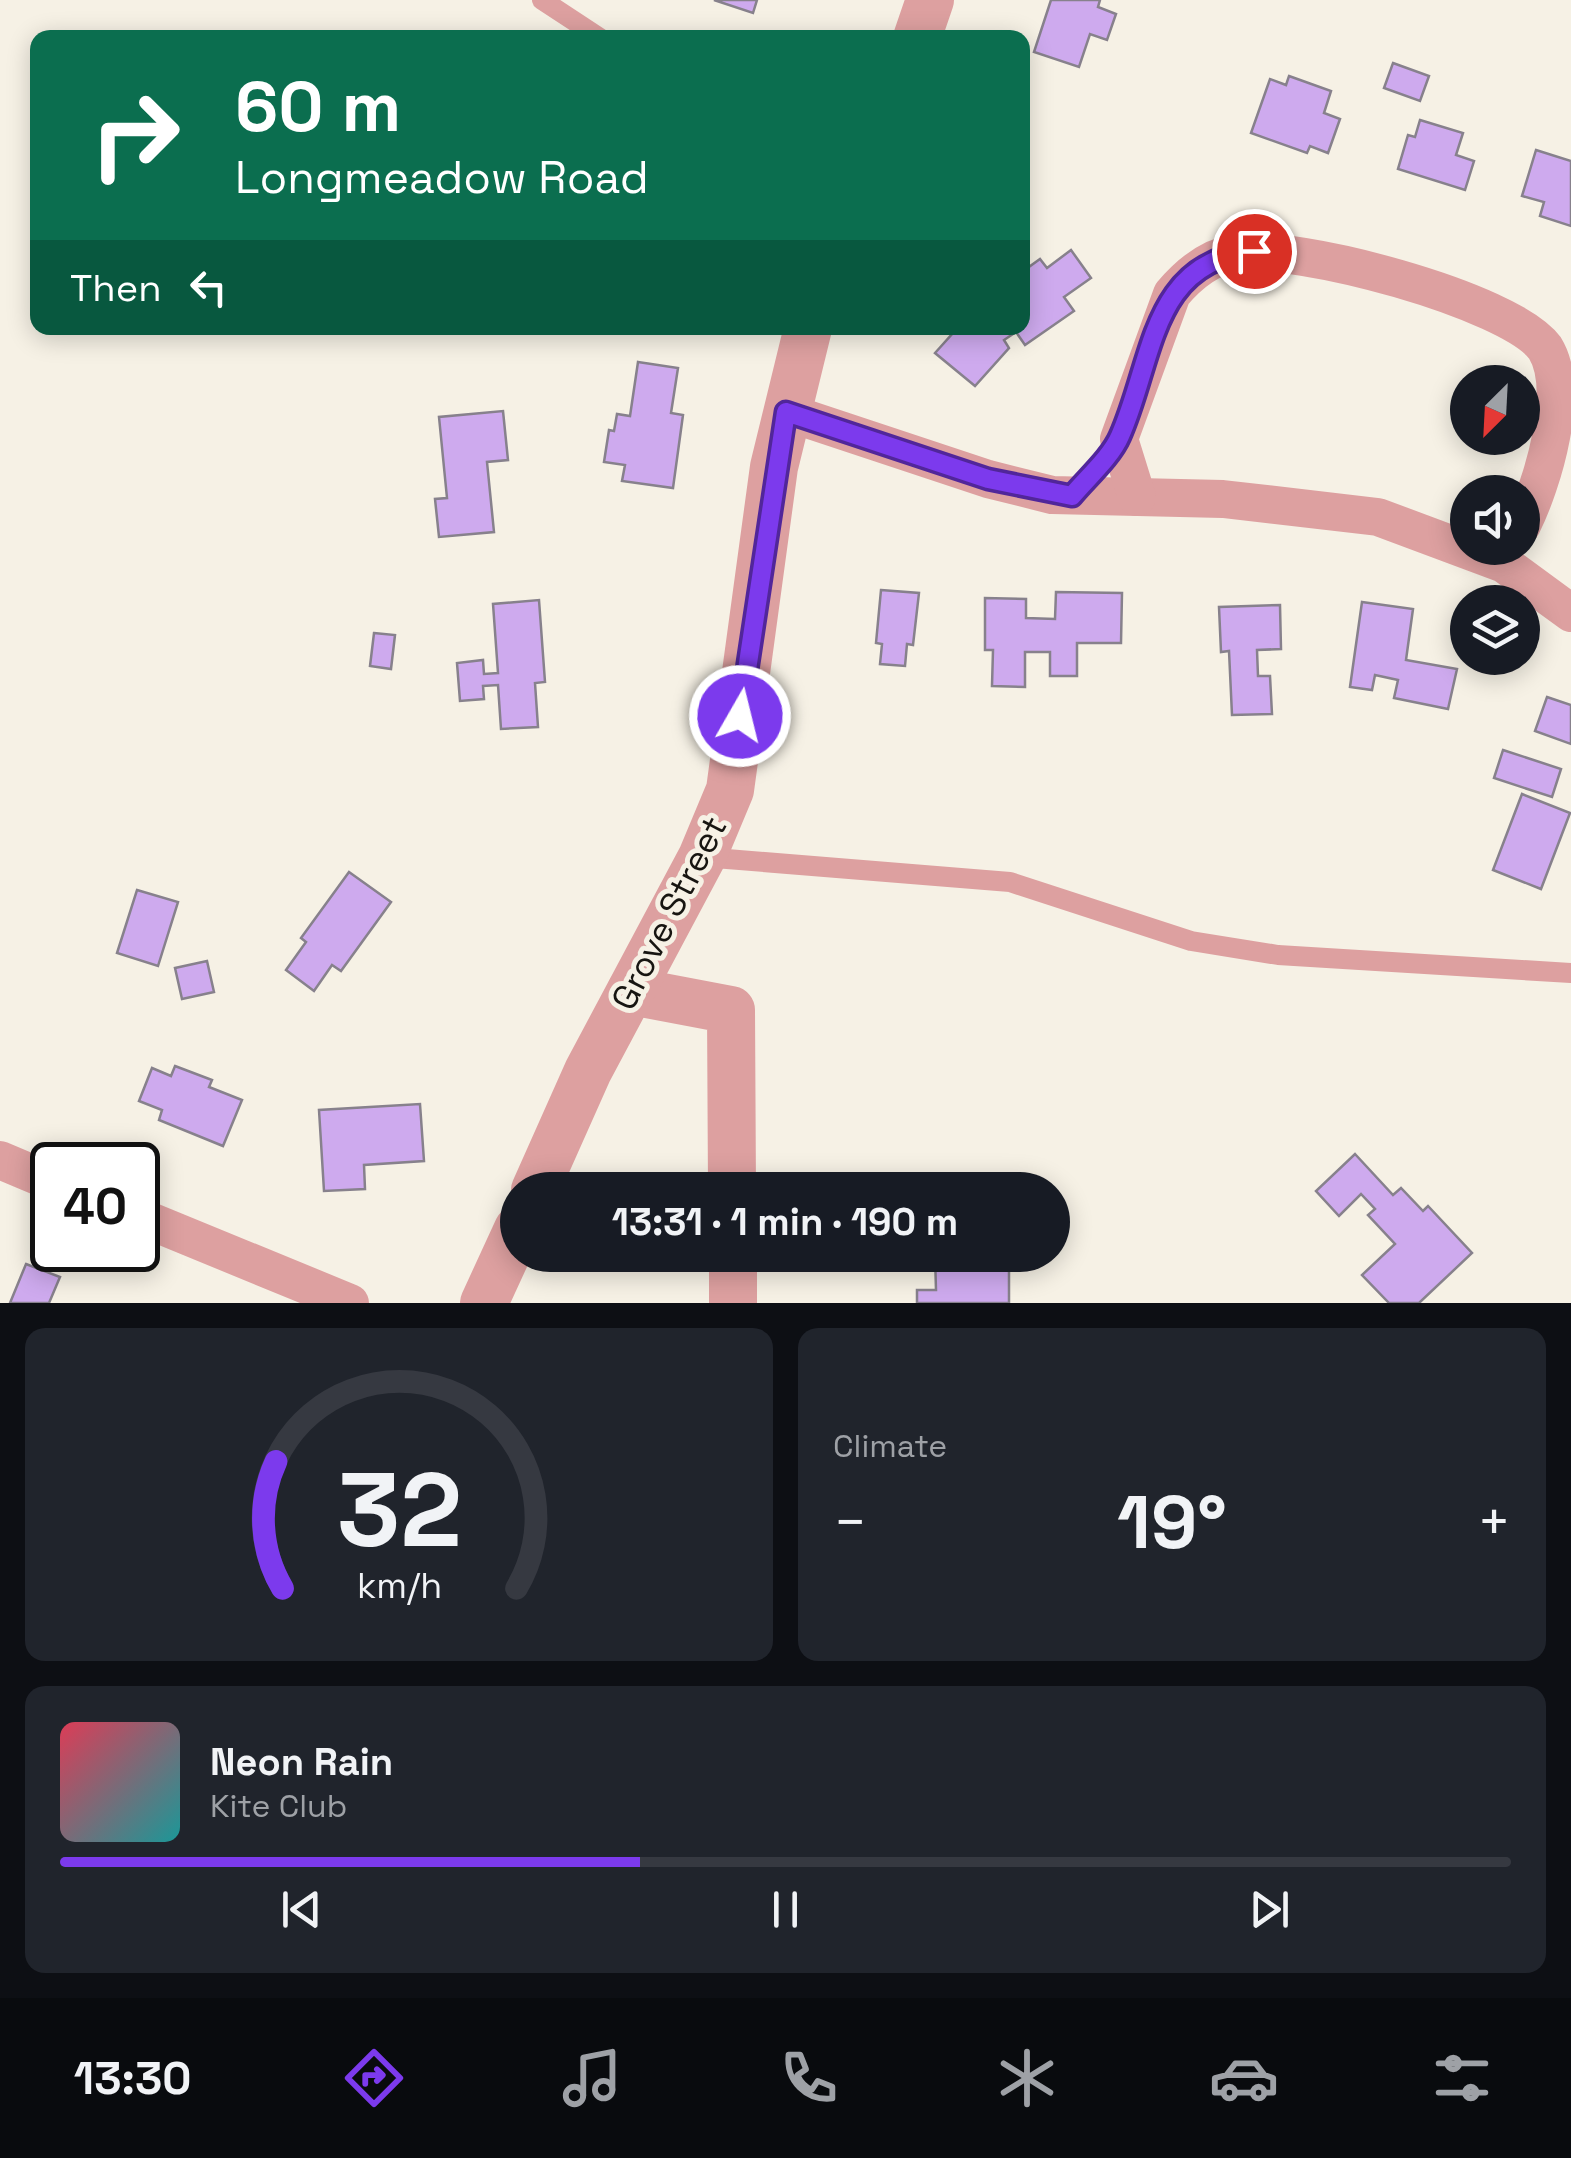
<!DOCTYPE html>
<meta charset="utf-8">
<style>
:root{--surface:#171b24;--page:#20242c;--text:#f1f3f6;--muted:#9ea1a6;--line:#363941;--accent:#7c3aed}
body{margin:0;font-family:"Space Grotesk",sans-serif;background:var(--page);color:var(--text);height:100vh;display:flex;flex-direction:column;font-size:38px;white-space:nowrap}
*{box-sizing:border-box;margin:0}
p{font-size:32px;color:var(--muted)}
.icon{flex:none;width:55px;height:55px;fill:none;stroke:currentColor;stroke-width:2;stroke-linecap:round;stroke-linejoin:round}
.map{position:relative;height:1303px;overflow:hidden}
.side{display:flex;flex-direction:column;gap:25px;padding:25px;background:#0d0f14;flex:1}
.side>*{flex:none}
.banner{position:absolute;left:30px;top:30px;width:1000px;height:305px;border-radius:20px;box-shadow:0 5px 25px #0003;background:#0b6e4f;color:#fff;overflow:hidden}
.needle{width:65px;rotate:204deg}
.buttons{position:absolute;left:1450px;top:365px;display:grid;gap:20px}
.buttons a{display:grid;place-items:center;width:90px;height:90px;border-radius:50%;background:var(--surface);box-shadow:0 5px 25px #0003;font-size:50px}
.speed{position:absolute;left:30px;top:1142px;display:flex;gap:20px;font-size:50px;font-weight:700;text-align:center}
.speed>*{display:grid;place-content:center;width:130px;height:130px;border-radius:50%;background:var(--surface);box-shadow:0 5px 25px #0003;line-height:1}
.speed .limit{border:5px solid #111;border-radius:15px;background:#fff;color:#111}
.pin{position:absolute;display:grid;place-items:center;width:85px;height:85px;color:#fff;margin:-42px;border:5px solid #fff;border-radius:50%;box-shadow:0 2px 10px #0007}
.me{position:absolute;width:110px;margin:-55px;rotate:8deg;stroke-linejoin:round;filter:drop-shadow(0 0 8px #0008)}
.turn{display:flex;align-items:center;gap:35px;height:210px;padding:0 40px;font-size:45px}
.turn .icon{width:130px;height:130px;stroke-width:2.5}
.turn b{display:block;font-size:70px;line-height:85px}
.then{display:flex;align-items:center;height:95px;padding:0 40px;background:#0003;gap:20px;font-size:38px}
.big{font-size:75px;font-weight:800;line-height:1.1}
.side .widget{flex:1;display:flex;flex-direction:column;justify-content:center;gap:15px;min-width:0;padding:0 35px;border-radius:20px;background:var(--page)}
.side .dial{align-items:center;gap:0}
.dial svg{height:260px;overflow:visible;fill:none;stroke:var(--line);stroke-width:7;stroke-linecap:round;text-anchor:middle}
.dial text{fill:var(--text);stroke:none}
.song{display:flex;align-items:center;gap:30px}
.cover{width:120px;height:120px;border-radius:15px;background:linear-gradient(135deg,hsl(350 70% 55%),hsl(180 70% 35%))}
.played{height:10px;border-radius:5px;background:linear-gradient(90deg,var(--accent) 40%,var(--line) 40%)}
.keys{display:flex;justify-content:space-around;direction:ltr}
.heat{display:flex;justify-content:space-between;align-items:center;font-size:55px;direction:ltr}
.side .tiles{flex:1;display:grid;gap:25px;grid-template-columns:1fr 1fr}
.widget:last-child{grid-column:span 2}
.trip{position:absolute;left:500px;top:1172px;width:570px;height:100px;border-radius:50px;background:var(--surface);box-shadow:0 5px 25px #0003;font-weight:800;line-height:100px;text-align:center}
.tab-bar{display:flex;height:160px;justify-content:space-around;align-items:center;background:#090b0e;color:var(--muted)}
.tab-bar .icon{width:70px;height:70px}
.tab-bar .current{color:var(--accent)}
.tab-bar b{font-size:45px;color:var(--text)}
.map>svg:first-child{display:block}
</style>
<div class="map">
<svg width="1571" height="1303" viewBox="0 0 1571 1303">
<rect width="100%" height="100%" fill="#f6f1e5"/>
<g fill="#ceaaee" stroke="#87818c" stroke-width="2.5">
<path d="M714 0H757L753 13Z"/>
<path d="M1051 0H1100L1098 7 1116 14 1107 40 1090 34 1079 67 1034 52Z"/>
<path d="M1393 63 1429 76 1420 101 1384 88Z"/>
<path d="M1289 76 1331 91 1324 113 1340 119 1328 153 1310 146 1307 153 1251 133 1270 79 1286 85Z"/>
<path d="M1420 120 1463 133 1456 155 1474 161 1465 190 1398 169 1408 135 1415 137Z"/>
<path d="M1536 150 1571 161V226L1540 216 1544 202 1522 196Z"/>
<path d="M1071 250 1091 278 1064 297 1074 311 1025 345 1016 332 1004 340 1009 348 975 386 935 353 952 334 945 328H1022V272L1040 259 1047 268Z"/>
<path d="M638 362 678 368 671 413 683 415 673 488 622 481 625 465 604 462 609 430 614 431 617 414 630 416Z"/>
<path d="M503 411 508 460 487 462 494 532 439 537 435 499 447 498 439 417Z"/>
<path d="M881 590 919 593 913 645 907 644 905 666 880 664 882 644 876 643Z"/>
<path d="M1056 592 1122 593 1121 643H1077V676H1050V652H1025V687L992 686 993 650H985V598L1026 599V618L1055 619Z"/>
<path d="M539 600 545 682 535 683 538 727 501 729 498 685 483 686 484 699 460 701 457 663 483 660 484 674 498 673 493 604Z"/>
<path d="M1362 602 1413 609 1406 660 1457 669 1448 709 1394 698 1398 680 1375 675 1372 690 1350 687Z"/>
<path d="M1280 605 1281 649 1257 650 1258 676H1270L1272 714 1232 715 1229 651 1221 652 1219 607Z"/>
<path d="M374 633 395 635 391 669 370 666Z"/>
<path d="M1547 697 1571 705V744L1535 731Z"/>
<path d="M1503 750 1561 769 1552 797 1494 778Z"/>
<path d="M1522 794 1570 813 1541 889 1493 870Z"/>
<path d="M349 872 391 902 341 971 332 965 314 991 286 970 306 942 301 938Z"/>
<path d="M137 890 178 902 158 966 117 953Z"/>
<path d="M207 961 214 992 182 999 175 968Z"/>
<path d="M175 1066 212 1080 209 1087 242 1100 223 1146 159 1120 162 1110 139 1101 152 1068 171 1076Z"/>
<path d="M420 1104 424 1161 364 1165 365 1189 324 1191 319 1110Z"/>
<path d="M1355 1154 1393 1195 1401 1188 1423 1211 1428 1206 1472 1253 1419 1303H1389L1362 1275 1395 1244 1368 1215 1375 1209 1361 1194 1339 1216 1316 1191Z"/>
<path d="M967 1255V1270H1009V1303H917V1290H936L935 1256Z"/>
<path d="M26 1264 60 1277 49 1303H10Z"/>
</g>
<g fill="none" stroke-linecap="round" stroke-linejoin="round">
<g stroke="#dda0a0" stroke-width="20">
<path d="M542 0 600 38"/>
<path d="M702 857 1010 882 1191 941 1278 955 1571 973"/>
</g>
<g stroke="#dda0a0" stroke-width="38">
<path d="M786 412 988 479 1052 495 1223 499 1378 517 1504 564 1571 613"/>
<path d="M1137 497 1119 439 1172 294C1188 275 1209 257 1235 253 1294 243 1510 300 1545 348 1571 390 1543 483 1522 525"/>
<path d="M0 1160 52 1182"/>
<path d="M138 1216 350 1303"/>
</g>
<g stroke="#dda0a0" stroke-width="48">
<path d="M917 38 930 0"/>
<path d="M631 991 731 1010 732 1190"/>
<path d="M535 1190 588 1071 702 857 730 790 774 467 808 328"/>
<path d="M733 1255V1303"/>
<path d="M484 1303 518 1229"/>
</g>
</g>
<g fill="none" stroke-linecap="round" stroke-linejoin="round">
<defs>
<path id="route" d="M740 716 786 412 988 479 1072 496C1087 478 1111 457 1120 436 1154 360 1150 261 1254 251"/>
</defs>
<use href="#route" stroke="#51269a" stroke-width="25"/>
<use href="#route" stroke="#7c3aed" stroke-width="18"/>
</g>
<g text-anchor="middle" dominant-baseline="central" stroke-width="10" stroke-linejoin="round" paint-order="stroke">
<g font-size="35" fill="#171511" stroke="#f6f1e5">
<text transform="translate(669 913) rotate(-63)">Grove Street</text>
</g>
</g>
</svg>
<div class="buttons">
<a><svg class="needle" viewBox="-14 -14 28 28"><path d="M0-13l5 13h-10z" fill="#e53935"/><path d="M0 13l5-13h-10z" fill="#9ea1a6"/></svg></a>
<a><svg class="icon" aria-label="sound" viewBox="0 0 24 24"><path d="M4 9h4l5-4v14l-5-4H4zM17 9q2 3 0 6"/></svg></a>
<a><svg class="icon" aria-label="layers" viewBox="0 0 24 24"><path d="M12 4l9 5-9 5-9-5zM3 14l9 5 9-5"/></svg></a>
</div>
<div class="speed"><div class="limit">40</div></div>
<div class="pin" style="left:1254px;top:251px;background:#d93025"><svg class="icon" aria-label="arrive" viewBox="0 0 24 24"><path d="M6 21V4h12l-3 4 3 4H6"/></svg></div>
<svg class="me" style="left:740px;top:716px" viewBox="-20 -20 40 40"><circle r="17" fill="#7c3aed" stroke="#fff" stroke-width="3"/><path d="M0-11L8 9 0 5-8 9z" fill="#fff"/></svg>
<div class="trip">13:31 · 1 min · 190 m</div>
<div class="banner">
<div class="turn"><svg class="icon" aria-label="right" viewBox="0 0 24 24"><path d="M7 20v-9h11M14 6l5 5-5 5"/></svg><div><b>60 m</b>Longmeadow Road</div></div>
<div class="then">Then<svg class="icon" aria-label="left" viewBox="0 0 24 24"><path d="M17 20v-9H6M10 6l-5 5 5 5"/></svg></div>
</div>
</div>
<section class="side">
<div class="tiles">
<div class="widget dial"><svg viewBox="0 0 100 80">
<path d="M14 69A42 42 0 1 1 86 69"/>
<path d="M14 69A42 42 0 0 1 12 30" stroke="#7c3aed"/>
<text x="50" y="56" font-size="32" font-weight="700">32</text>
<text x="50" y="72" font-size="11">km/h</text>
</svg></div>
<div class="widget"><p>Climate</p>
<div class="heat"><a>−</a><b class="big">19°</b><a>+</a></div>
</div>
<div class="widget">
<div class="song"><i class="cover"></i><div><b>Neon Rain</b><p>Kite Club</p></div></div>
<div class="played"></div>
<div class="keys"><svg class="icon" aria-label="previous" viewBox="0 0 24 24"><path d="M18 5L8 12l10 7zM5 5v14"/></svg><svg class="icon" aria-label="pause" viewBox="0 0 24 24"><path d="M8 5v14M16 5v14"/></svg><svg class="icon" aria-label="next" viewBox="0 0 24 24"><path d="M6 5l10 7-10 7zM19 5v14"/></svg></div>
</div>
</div>
</section>
<nav class="tab-bar">
<b>13:30</b>
<svg class="icon current" aria-label="directions" viewBox="0 0 24 24"><path d="M12 3l9 9-9 9-9-9zM9 14v-3h6M13 9l2 2-2 2"/></svg>
<svg class="icon" aria-label="music" viewBox="0 0 24 24"><path d="M9 18V5l10-2v13"/><circle cx="6" cy="18" r="3"/><circle cx="16" cy="16" r="3"/></svg>
<svg class="icon" aria-label="phone" viewBox="0 0 24 24"><path d="M5 4h4l2 5-3 2q2 4 5 5l2-3 5 2v4C11 20 4 13 5 4z"/></svg>
<svg class="icon" aria-label="climate" viewBox="0 0 24 24"><path d="M12 3v18M4 7l16 10M4 17L20 7"/></svg>
<svg class="icon" aria-label="car" viewBox="0 0 24 24"><path d="M5 17H2v-5l4-1 3-4h7l3 4 3 1v5h-3M9 17h6M6 11h13"/><circle cx="7" cy="17" r="2"/><circle cx="17" cy="17" r="2"/></svg>
<svg class="icon" aria-label="filters" viewBox="0 0 24 24"><path d="M4 7h16M4 17h16"/><circle cx="9" cy="7" r="2"/><circle cx="15" cy="17" r="2"/></svg>
</nav>
